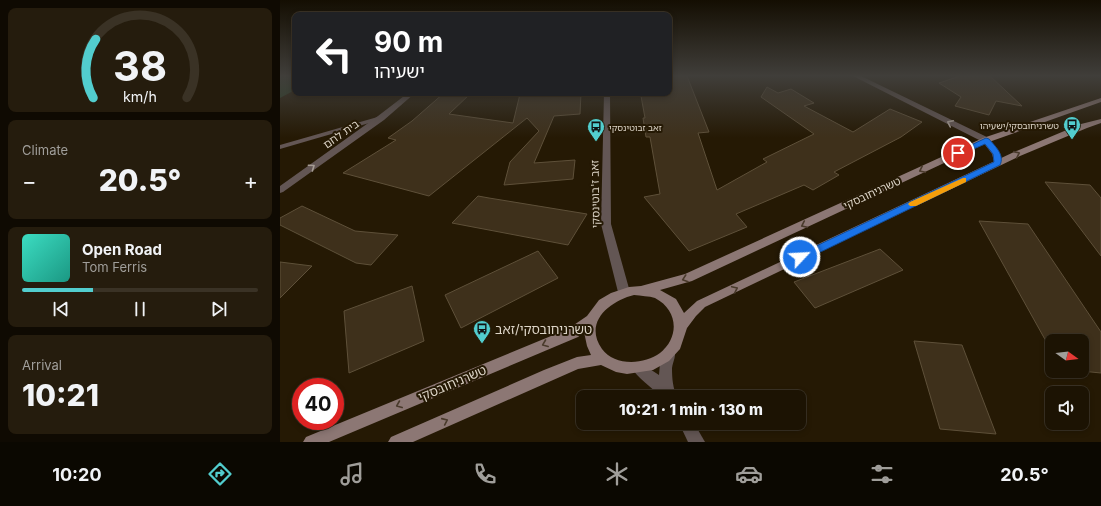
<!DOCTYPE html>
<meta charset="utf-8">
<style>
:root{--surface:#1c1303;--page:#251c0d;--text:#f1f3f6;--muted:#a09e9a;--line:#3a3225;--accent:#52cdce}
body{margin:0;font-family:Inter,"Noto Sans Hebrew",sans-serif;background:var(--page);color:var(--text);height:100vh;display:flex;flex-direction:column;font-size:15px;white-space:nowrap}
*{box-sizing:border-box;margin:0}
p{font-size:13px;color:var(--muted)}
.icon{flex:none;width:22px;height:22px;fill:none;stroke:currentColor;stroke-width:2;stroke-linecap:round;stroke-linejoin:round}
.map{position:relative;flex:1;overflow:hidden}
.side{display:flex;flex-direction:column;gap:8px;padding:8px;background:#0f0a02;width:280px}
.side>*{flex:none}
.banner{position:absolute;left:12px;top:12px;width:380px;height:84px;border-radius:8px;box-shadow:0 2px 6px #0003,0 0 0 1px var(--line);background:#202124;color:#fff;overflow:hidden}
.needle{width:26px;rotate:105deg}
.buttons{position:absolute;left:765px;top:334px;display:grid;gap:8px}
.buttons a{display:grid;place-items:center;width:44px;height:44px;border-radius:8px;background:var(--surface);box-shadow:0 2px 6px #0003,0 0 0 1px var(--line);font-size:20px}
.speed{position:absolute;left:12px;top:378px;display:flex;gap:8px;font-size:20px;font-weight:700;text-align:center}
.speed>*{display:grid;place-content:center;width:52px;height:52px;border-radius:50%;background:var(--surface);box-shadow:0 2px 6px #0003,0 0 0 1px var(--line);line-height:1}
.speed .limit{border:6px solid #d22;background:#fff;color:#111}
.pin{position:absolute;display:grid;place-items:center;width:34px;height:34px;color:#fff;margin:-17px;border:2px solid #fff;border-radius:50%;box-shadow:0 1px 4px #0007}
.me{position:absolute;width:44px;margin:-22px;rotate:65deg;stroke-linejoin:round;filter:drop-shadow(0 0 3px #0008)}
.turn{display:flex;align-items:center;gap:14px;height:84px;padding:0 16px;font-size:18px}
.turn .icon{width:52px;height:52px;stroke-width:2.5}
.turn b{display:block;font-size:28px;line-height:34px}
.big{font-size:30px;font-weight:800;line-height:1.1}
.side .widget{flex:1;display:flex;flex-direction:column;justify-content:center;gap:6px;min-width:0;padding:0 14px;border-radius:8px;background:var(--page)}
.side .dial{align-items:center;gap:0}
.dial svg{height:104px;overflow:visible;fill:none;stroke:var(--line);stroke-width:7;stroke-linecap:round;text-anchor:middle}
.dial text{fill:var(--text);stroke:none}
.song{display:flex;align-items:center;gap:12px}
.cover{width:48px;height:48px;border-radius:6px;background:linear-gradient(135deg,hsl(170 70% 55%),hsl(170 70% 35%))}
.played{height:4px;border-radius:2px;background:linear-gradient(90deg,var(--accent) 30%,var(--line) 30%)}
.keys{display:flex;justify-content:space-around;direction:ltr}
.heat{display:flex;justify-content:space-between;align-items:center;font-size:22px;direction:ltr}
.trip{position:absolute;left:296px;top:390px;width:230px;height:40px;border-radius:8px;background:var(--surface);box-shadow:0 2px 6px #0003,0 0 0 1px var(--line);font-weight:800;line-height:40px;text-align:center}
.tabs{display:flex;height:64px;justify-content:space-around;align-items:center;background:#0b0801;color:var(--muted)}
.tabs .icon{width:28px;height:28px}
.tabs .on{color:var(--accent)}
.tabs b{font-size:18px;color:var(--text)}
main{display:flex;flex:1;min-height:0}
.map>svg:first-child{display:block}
</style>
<main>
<section class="side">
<div class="widget dial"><svg viewBox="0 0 100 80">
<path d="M14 69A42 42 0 1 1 86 69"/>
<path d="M14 69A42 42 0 0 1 16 24" stroke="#52cdce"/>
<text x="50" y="56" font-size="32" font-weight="700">38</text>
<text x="50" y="72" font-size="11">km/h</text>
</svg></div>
<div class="widget"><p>Climate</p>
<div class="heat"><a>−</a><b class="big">20.5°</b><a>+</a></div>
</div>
<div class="widget">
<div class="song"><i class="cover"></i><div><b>Open Road</b><p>Tom Ferris</p></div></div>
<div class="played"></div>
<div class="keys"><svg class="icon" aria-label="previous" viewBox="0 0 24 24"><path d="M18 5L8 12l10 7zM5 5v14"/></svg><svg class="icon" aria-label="pause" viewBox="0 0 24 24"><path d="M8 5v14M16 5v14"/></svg><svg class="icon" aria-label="next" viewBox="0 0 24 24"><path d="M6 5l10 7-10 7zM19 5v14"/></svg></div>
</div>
<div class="widget"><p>Arrival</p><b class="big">10:21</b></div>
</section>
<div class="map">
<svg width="821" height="442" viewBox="0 0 821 442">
<rect width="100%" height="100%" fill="#251904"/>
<path fill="#2b4328" d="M0 76H15V90L0 98Z"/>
<g fill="#3e301b" stroke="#5e5039">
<path d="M389 76H407L429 132 418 133 437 190 487 162 483 159 534 134 481 97 487 87 498 93 511 89 534 103 524 106 573 132 610 109 642 122 621 137 554 172 559 175 533 190 524 185 456 214 467 227 409 251 364 197 380 194 370 137H366L363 118H365L361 96 389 94Z"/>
<path d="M680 76H710L742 106 716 101 709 115 675 106 681 97 659 83Z"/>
<path d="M164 93H191L169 114 233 123 240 94 301 93 300 114 274 116 254 163 295 160 293 179 224 185 230 162 259 131 247 118 149 196 63 173 116 140 108 138 132 121Z"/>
<path d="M765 182 810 185 821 198V256Z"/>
<path d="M198 196 209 198 307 214 288 245 172 223Z"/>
<path d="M22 206 75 231 118 235 91 265 76 263 0 225V218Z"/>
<path d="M699 221 748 224 821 332V373L801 371 802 341H772V352Z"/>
<path d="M600 249 623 270 535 308 514 282Z"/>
<path d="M258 251 278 278 181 328 165 295Z"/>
<path d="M0 262 32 266 0 298Z"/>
<path d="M132 286 144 341 69 373 64 311Z"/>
<path d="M634 341 682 345 716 434 660 429Z"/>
</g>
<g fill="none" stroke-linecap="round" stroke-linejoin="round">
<path fill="#635654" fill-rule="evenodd" d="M101 116 103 117V119L0 149V145Z"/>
<g fill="#635654" fill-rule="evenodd">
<path d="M573 76H581L709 138 720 154 722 163 721 165H715L712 154 703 142Z"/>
<path d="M128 93H135L104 120 3 192 0 193V186L98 116Z"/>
<path d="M324 93H330L331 224 350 292 348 295 344 297 340 295 338 292 321 224Z"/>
<path d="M389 347 394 349C397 355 393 361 392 368 392 379 393 388 397 397H381C373 388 356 377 352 368L354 364 359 362 379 375 380 363 384 349Z"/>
<path d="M399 423H414L425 442H408Z"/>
</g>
<path fill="#8c7774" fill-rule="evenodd" d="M821 98V102L709 142 412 281 380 290 396 299 404 313 417 301 734 152 801 124 821 119V123L807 128 740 156 425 307 416 316 407 328 400 349 389 361 373 370 347 374 336 372 321 365 298 369 133 442H108L111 437 264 370 297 357 311 355 307 346 304 332 298 337 49 442H23L26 437 288 329 307 316 319 300 331 293 349 287 361 286 405 274 703 138ZM354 295C361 296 369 296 375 298 398 310 400 337 380 353 364 365 334 366 322 349 303 322 330 301 354 295Z"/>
</g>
<defs><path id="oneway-chevron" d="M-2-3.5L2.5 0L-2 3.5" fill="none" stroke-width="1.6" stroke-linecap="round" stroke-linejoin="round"/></defs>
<g stroke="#a69c94">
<use href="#oneway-chevron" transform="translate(670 123) rotate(-154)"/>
<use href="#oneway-chevron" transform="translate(32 167) rotate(-35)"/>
</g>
<g stroke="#493a2b">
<use href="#oneway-chevron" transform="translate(737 154) rotate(-24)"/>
<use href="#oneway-chevron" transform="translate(642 170) rotate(155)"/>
<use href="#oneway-chevron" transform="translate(524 225) rotate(155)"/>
<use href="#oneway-chevron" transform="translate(405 279) rotate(161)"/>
<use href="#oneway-chevron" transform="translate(455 289) rotate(-25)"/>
<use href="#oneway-chevron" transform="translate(265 344) rotate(158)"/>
<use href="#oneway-chevron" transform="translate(119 405) rotate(157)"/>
<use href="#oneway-chevron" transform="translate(165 421) rotate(-24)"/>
</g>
<linearGradient id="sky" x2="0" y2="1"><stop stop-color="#140e02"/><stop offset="0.55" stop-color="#403e3a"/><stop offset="1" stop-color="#403e3a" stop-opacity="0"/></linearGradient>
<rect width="821" height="138" fill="url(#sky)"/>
<path fill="#1a73e8" stroke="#114b97" d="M706 138 709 139C715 146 725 155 720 165L524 260H517L515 257 517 255 714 162 713 154 705 144 680 155H675L674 153Z"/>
<path fill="#f59e0b" d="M683 178H686V182L636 206H630L628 204 630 202Z"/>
<defs>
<symbol id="bus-pin" viewBox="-11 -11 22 30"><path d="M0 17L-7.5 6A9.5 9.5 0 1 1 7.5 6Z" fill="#52cdce" stroke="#251904"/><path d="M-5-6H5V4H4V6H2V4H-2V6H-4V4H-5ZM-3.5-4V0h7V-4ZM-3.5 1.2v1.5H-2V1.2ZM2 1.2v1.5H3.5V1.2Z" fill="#111"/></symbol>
</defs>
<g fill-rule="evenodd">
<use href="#bus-pin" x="782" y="115" width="20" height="27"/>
<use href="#bus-pin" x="306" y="117" width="20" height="27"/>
<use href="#bus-pin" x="192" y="319" width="20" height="27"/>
</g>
<g text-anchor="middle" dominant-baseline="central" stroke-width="4" stroke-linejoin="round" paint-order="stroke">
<g font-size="9" fill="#ddd5c8" stroke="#251904" text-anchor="end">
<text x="779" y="125">טשרניחובסקי/ישעיהו</text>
<text x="329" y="127" text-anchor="start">זאב זבוטינסקי</text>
</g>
<g font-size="11" fill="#ddd5c8" stroke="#251904">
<text transform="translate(61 134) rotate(-35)">בית לחם</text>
<text transform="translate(592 193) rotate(-25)">טשרניחובסקי</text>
<text transform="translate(315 194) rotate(-91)">זאב ז'בוטינסקי</text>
</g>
<g font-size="13" fill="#ddd5c8" stroke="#251904" text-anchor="start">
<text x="215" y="329">טשרניחובסקי/זאב</text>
</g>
<g font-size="13" fill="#ddd5c8" stroke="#251904">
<text transform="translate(172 383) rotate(-23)">טשרניחובסקי</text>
</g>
</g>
</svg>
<div class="buttons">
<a><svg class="needle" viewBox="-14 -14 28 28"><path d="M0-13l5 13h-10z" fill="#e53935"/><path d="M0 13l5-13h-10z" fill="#a09e9a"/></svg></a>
<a><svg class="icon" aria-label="sound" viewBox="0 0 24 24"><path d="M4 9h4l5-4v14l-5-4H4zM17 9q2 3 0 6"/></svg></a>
</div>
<div class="speed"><div class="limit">40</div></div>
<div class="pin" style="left:678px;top:153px;background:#d93025"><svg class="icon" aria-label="arrive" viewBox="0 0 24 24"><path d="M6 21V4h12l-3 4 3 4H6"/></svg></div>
<svg class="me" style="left:520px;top:257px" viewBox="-20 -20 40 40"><circle r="17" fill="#1a73e8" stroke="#fff" stroke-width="3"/><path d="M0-11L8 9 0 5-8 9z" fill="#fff"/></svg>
<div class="trip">10:21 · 1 min · 130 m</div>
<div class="banner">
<div class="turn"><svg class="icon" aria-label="left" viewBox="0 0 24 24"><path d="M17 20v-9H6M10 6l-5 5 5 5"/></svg><div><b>90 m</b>ישעיהו</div></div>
</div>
</div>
</main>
<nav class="tabs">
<b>10:20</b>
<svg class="icon on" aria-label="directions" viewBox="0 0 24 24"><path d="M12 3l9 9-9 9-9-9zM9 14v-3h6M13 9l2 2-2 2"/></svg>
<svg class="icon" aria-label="music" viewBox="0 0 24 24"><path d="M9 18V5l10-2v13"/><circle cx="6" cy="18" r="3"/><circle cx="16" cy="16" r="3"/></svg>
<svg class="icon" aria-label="phone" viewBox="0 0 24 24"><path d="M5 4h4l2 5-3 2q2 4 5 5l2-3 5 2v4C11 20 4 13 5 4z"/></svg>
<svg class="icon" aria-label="climate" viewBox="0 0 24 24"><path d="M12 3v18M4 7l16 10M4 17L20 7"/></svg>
<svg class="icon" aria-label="car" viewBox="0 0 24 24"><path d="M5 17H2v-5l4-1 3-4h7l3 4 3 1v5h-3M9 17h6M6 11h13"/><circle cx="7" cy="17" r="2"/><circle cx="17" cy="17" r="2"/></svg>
<svg class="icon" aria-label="filters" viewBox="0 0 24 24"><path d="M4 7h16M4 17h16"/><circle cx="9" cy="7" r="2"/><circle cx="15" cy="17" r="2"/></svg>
<b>20.5°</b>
</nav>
